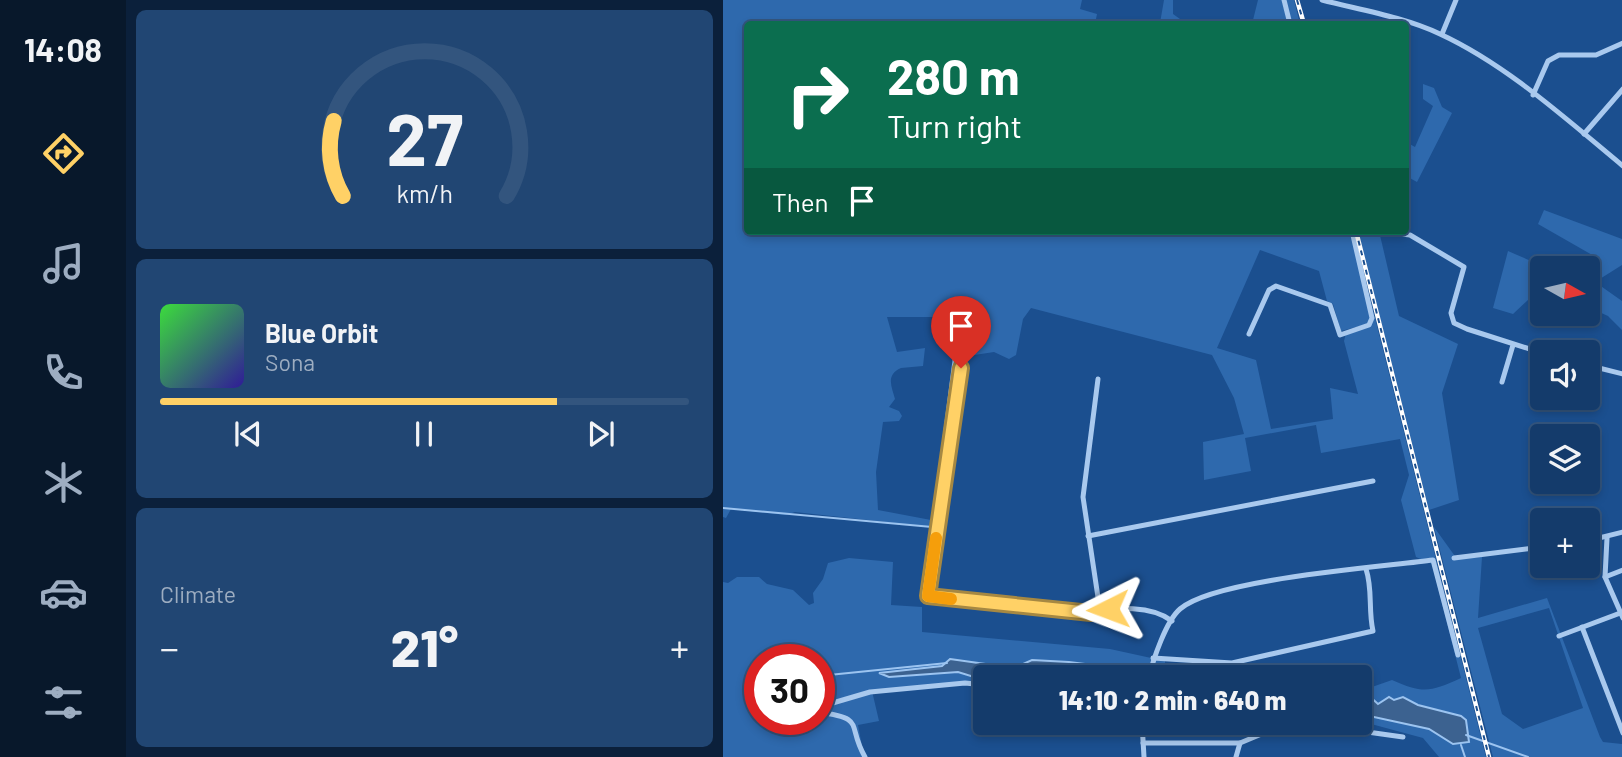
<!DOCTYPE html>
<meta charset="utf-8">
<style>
:root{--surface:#143b6b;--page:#214673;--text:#f1f3f6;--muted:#9dadc1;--line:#33557e;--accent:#ffd166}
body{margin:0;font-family:Barlow,sans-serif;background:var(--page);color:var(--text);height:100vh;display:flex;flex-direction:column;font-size:26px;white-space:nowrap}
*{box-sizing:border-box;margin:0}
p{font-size:23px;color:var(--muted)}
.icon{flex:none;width:38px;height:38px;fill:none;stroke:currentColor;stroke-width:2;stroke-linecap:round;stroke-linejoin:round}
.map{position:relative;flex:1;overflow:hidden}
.drawer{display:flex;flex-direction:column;gap:10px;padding:10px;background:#0b203b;width:597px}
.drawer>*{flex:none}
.top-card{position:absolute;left:21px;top:21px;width:665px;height:214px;border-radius:7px;box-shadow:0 4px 10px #0003,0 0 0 2px var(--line);background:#0b6e4f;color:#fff;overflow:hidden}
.needle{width:46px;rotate:98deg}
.buttons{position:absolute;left:807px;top:256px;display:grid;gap:14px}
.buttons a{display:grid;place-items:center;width:70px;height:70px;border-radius:7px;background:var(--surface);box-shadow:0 4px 10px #0003,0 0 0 2px var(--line);font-size:35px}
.speed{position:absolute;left:21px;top:644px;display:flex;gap:14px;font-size:35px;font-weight:700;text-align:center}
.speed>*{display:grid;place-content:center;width:91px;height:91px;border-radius:50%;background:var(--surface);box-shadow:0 4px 10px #0003,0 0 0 2px var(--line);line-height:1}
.speed .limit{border:10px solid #d22;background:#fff;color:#111}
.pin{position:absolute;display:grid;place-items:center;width:60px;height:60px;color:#fff;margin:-72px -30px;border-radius:50% 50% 50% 0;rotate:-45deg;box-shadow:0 0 7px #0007}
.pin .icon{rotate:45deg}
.me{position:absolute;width:77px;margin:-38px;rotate:267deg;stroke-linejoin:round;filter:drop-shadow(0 0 5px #0008)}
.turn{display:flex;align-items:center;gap:24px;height:147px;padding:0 28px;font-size:32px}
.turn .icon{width:91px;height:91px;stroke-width:2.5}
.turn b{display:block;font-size:49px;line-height:60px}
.then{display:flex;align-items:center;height:66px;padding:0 28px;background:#0003;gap:14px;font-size:26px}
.big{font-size:52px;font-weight:800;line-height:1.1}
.drawer .widget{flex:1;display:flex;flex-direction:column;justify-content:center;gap:10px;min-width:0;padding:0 24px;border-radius:10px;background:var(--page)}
.drawer .dial{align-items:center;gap:0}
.dial svg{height:182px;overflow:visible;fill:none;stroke:var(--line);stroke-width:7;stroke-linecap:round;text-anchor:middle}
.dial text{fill:var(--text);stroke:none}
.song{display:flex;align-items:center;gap:21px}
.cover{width:84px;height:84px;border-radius:10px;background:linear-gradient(135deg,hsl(120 70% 55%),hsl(250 70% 35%))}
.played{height:7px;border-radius:4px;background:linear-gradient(90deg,var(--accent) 75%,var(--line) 75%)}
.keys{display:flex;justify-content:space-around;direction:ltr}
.heat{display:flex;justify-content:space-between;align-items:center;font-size:38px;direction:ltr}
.trip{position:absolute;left:250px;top:665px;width:399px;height:70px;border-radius:7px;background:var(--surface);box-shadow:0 4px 10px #0003,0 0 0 2px var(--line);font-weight:800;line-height:70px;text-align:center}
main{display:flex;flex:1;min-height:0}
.menu{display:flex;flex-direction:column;width:126px;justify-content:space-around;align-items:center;background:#08182b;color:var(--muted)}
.menu .icon{width:49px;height:49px}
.menu .active{color:var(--accent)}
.menu b{font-size:32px;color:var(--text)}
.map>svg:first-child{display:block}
</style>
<main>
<nav class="menu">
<b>14:08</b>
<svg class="icon active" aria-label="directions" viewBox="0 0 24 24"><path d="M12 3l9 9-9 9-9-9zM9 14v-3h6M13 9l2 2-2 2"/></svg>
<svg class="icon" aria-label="music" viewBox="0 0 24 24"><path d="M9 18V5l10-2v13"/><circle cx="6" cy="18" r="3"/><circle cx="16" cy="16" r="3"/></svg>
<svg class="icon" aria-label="phone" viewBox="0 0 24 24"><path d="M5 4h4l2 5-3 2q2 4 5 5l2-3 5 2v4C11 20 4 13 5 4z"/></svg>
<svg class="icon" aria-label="climate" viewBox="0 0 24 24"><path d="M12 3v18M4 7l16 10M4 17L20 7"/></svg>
<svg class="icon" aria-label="car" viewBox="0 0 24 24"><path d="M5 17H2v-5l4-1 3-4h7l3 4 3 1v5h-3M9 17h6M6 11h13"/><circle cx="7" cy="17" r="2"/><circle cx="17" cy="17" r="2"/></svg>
<svg class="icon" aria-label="filters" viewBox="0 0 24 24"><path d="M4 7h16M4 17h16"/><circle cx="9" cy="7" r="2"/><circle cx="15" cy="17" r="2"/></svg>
</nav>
<section class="drawer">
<div class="widget dial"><svg viewBox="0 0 100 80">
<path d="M14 69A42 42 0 1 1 86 69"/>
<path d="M14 69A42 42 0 0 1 10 36" stroke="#ffd166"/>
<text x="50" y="56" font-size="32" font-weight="700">27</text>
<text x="50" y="72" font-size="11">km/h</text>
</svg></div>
<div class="widget">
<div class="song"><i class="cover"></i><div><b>Blue Orbit</b><p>Sona</p></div></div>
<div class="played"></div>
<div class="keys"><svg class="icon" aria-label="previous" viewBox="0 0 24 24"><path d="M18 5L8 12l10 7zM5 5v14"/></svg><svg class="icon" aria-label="pause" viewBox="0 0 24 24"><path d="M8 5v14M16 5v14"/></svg><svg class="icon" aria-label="next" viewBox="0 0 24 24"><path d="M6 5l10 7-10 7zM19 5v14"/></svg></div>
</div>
<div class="widget"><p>Climate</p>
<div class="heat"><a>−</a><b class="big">21°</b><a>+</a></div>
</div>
</section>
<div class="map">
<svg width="900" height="757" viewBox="0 0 900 757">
<rect width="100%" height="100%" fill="#1b4f8f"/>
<g fill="#2e69ad" fill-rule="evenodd">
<path d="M0 0H359L357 9 374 14 372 24H24V231H630L763 757H716L700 738 637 721V714H643L712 731 725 741 746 742 743 720C726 708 702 711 685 699L655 704 643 693 637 694V687H649L669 680C701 694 707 692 738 678L709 564 693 557 678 500 686 475 677 439 598 453 593 425 522 438 528 471 481 480 480 442 521 434 511 398 489 355 308 308 300 319 293 355 286 359 271 352 245 356 246 353 235 340 238 317H164L174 352 202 348 200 366 178 368C162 375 169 387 172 399L166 407 176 411 179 416 176 421 160 422 153 472 155 510 208 520V527L72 512 63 515 8 509 3 518 0 517ZM537 250 596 271 604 301 610 304 618 331 645 324 623 333 621 341 635 394 607 388 610 419 548 429 533 360 494 348Z"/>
<path d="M441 0H450V14L464 24H389L390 21 437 23Z"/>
<path d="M535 0H571L577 24H569L559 1 565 24H529Z"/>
<path d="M700 84 711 88 719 107 729 113 694 182 683 176V142L692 147 710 106 700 99Z"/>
<path d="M821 210 899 239V265L872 282 899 301V330L885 316 865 307V276L871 256 815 224Z"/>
<path d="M635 231H656L676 316 735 344 719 393 736 500 706 510Z"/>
<path d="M785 251 817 265 811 272 819 276V297L806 299 790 314 770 308Z"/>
<path d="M711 527 734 559 759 557 755 618 824 598 877 737 880 742 899 744V757H770ZM826 608 860 708 800 729 779 714 755 628Z"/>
<path d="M126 558 170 562 168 605 199 607V632L387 649 442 661V672L464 677H414L386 667 346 662 309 660 291 668 227 659 219 666 157 673 166 677 235 672 251 677 278 672 307 677H262V683L149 691 156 721 135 725 141 757H0V582L5 583 14 577H36L44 584 70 590 86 605 91 603 90 593 100 579 105 563ZM37 660H96V719H37Z"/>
</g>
<g fill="#3c6290" stroke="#9cc4f0" stroke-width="2">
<path d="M227 659 291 668 309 660 346 662 386 667 407 672 414 677H301L278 672 251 677 235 672 166 677 156 673 219 666Z"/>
<path d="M643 693 655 704 666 697 671 700 680 697 695 705 738 716 743 720 746 742 730 744 706 729 637 714V694Z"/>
</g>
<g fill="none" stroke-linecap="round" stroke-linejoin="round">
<g stroke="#9cc4f0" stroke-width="2">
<path d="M0 508 209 527 236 318"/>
<path d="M96 676 224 663"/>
<path d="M743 735 805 757"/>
<path d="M738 745 742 757"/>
</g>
<g stroke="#a9c9ee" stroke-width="5">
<path d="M561 0 567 24"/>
<path d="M599 0C638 10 681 17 717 34 784 65 843 119 900 166"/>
<path d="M719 34 733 0"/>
<path d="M810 95 825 61 836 55H873L900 43"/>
<path d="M861 134 900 89"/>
<path d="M653 231 687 235 741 267 728 313 731 323 744 329 819 353"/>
<path d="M526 334 546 290 553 286 607 305 617 335 646 325 649 318 629 231"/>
<path d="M864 365 900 374"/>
<path d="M238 368 205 596 368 613C393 607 428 605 449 621"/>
<path d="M375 379 360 497 376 604 385 609"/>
<path d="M779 382 790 345"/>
<path d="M365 536 650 481"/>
<path d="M884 538 882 577 900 618"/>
<path d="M864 541 900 532"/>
<path d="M731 558 819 547"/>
<path d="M882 577 900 570"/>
<path d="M859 627 900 733"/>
<path d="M836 636 900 612"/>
<path d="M430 658 509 663 650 631C645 609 650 590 643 569"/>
<path d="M426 677C430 660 443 621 457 609 491 579 658 567 710 560L735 655"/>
<path d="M96 707 147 692 242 683 262 685"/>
<path d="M96 712C144 719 123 724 142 757"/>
<path d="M419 723 421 757"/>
<path d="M420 743H517L541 733 575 728 623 729 680 737"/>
<path d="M513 757 517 743"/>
</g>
<defs>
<g id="rail">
<path d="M574 0 581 24"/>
<path d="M633 231 766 757"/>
</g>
</defs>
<use href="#rail" stroke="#fff" stroke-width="4.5"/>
<use href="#rail" stroke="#1b4f8f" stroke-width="2" stroke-dasharray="5" stroke-linecap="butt"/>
</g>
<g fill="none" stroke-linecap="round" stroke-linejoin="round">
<defs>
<path id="route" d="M238 368 205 596 368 613 385 609"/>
</defs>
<use href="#route" stroke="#a68842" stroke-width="18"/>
<use href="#route" stroke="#ffd166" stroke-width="12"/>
<path stroke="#f59e0b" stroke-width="12" d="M213 538 205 596 228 599"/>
</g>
</svg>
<div class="buttons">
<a><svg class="needle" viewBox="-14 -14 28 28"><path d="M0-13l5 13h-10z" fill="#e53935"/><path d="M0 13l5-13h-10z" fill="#9dadc1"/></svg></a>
<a><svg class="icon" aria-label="sound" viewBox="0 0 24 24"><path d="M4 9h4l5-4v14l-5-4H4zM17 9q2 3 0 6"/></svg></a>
<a><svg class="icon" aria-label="layers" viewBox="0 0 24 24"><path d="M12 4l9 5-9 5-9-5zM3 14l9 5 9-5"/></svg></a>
<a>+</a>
</div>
<div class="speed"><div class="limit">30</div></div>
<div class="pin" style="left:238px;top:368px;background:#d93025"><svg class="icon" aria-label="arrive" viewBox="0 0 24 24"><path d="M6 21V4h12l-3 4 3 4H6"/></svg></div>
<svg class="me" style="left:385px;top:609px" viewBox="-20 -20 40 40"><path d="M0-17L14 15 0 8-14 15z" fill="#ffd166" stroke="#fff" stroke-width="4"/></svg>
<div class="trip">14:10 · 2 min · 640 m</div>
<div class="top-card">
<div class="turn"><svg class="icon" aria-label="right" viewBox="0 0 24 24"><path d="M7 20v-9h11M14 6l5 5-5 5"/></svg><div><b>280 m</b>Turn right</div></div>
<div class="then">Then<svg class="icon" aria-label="arrive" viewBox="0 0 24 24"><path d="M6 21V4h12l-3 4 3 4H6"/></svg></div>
</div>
</div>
</main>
